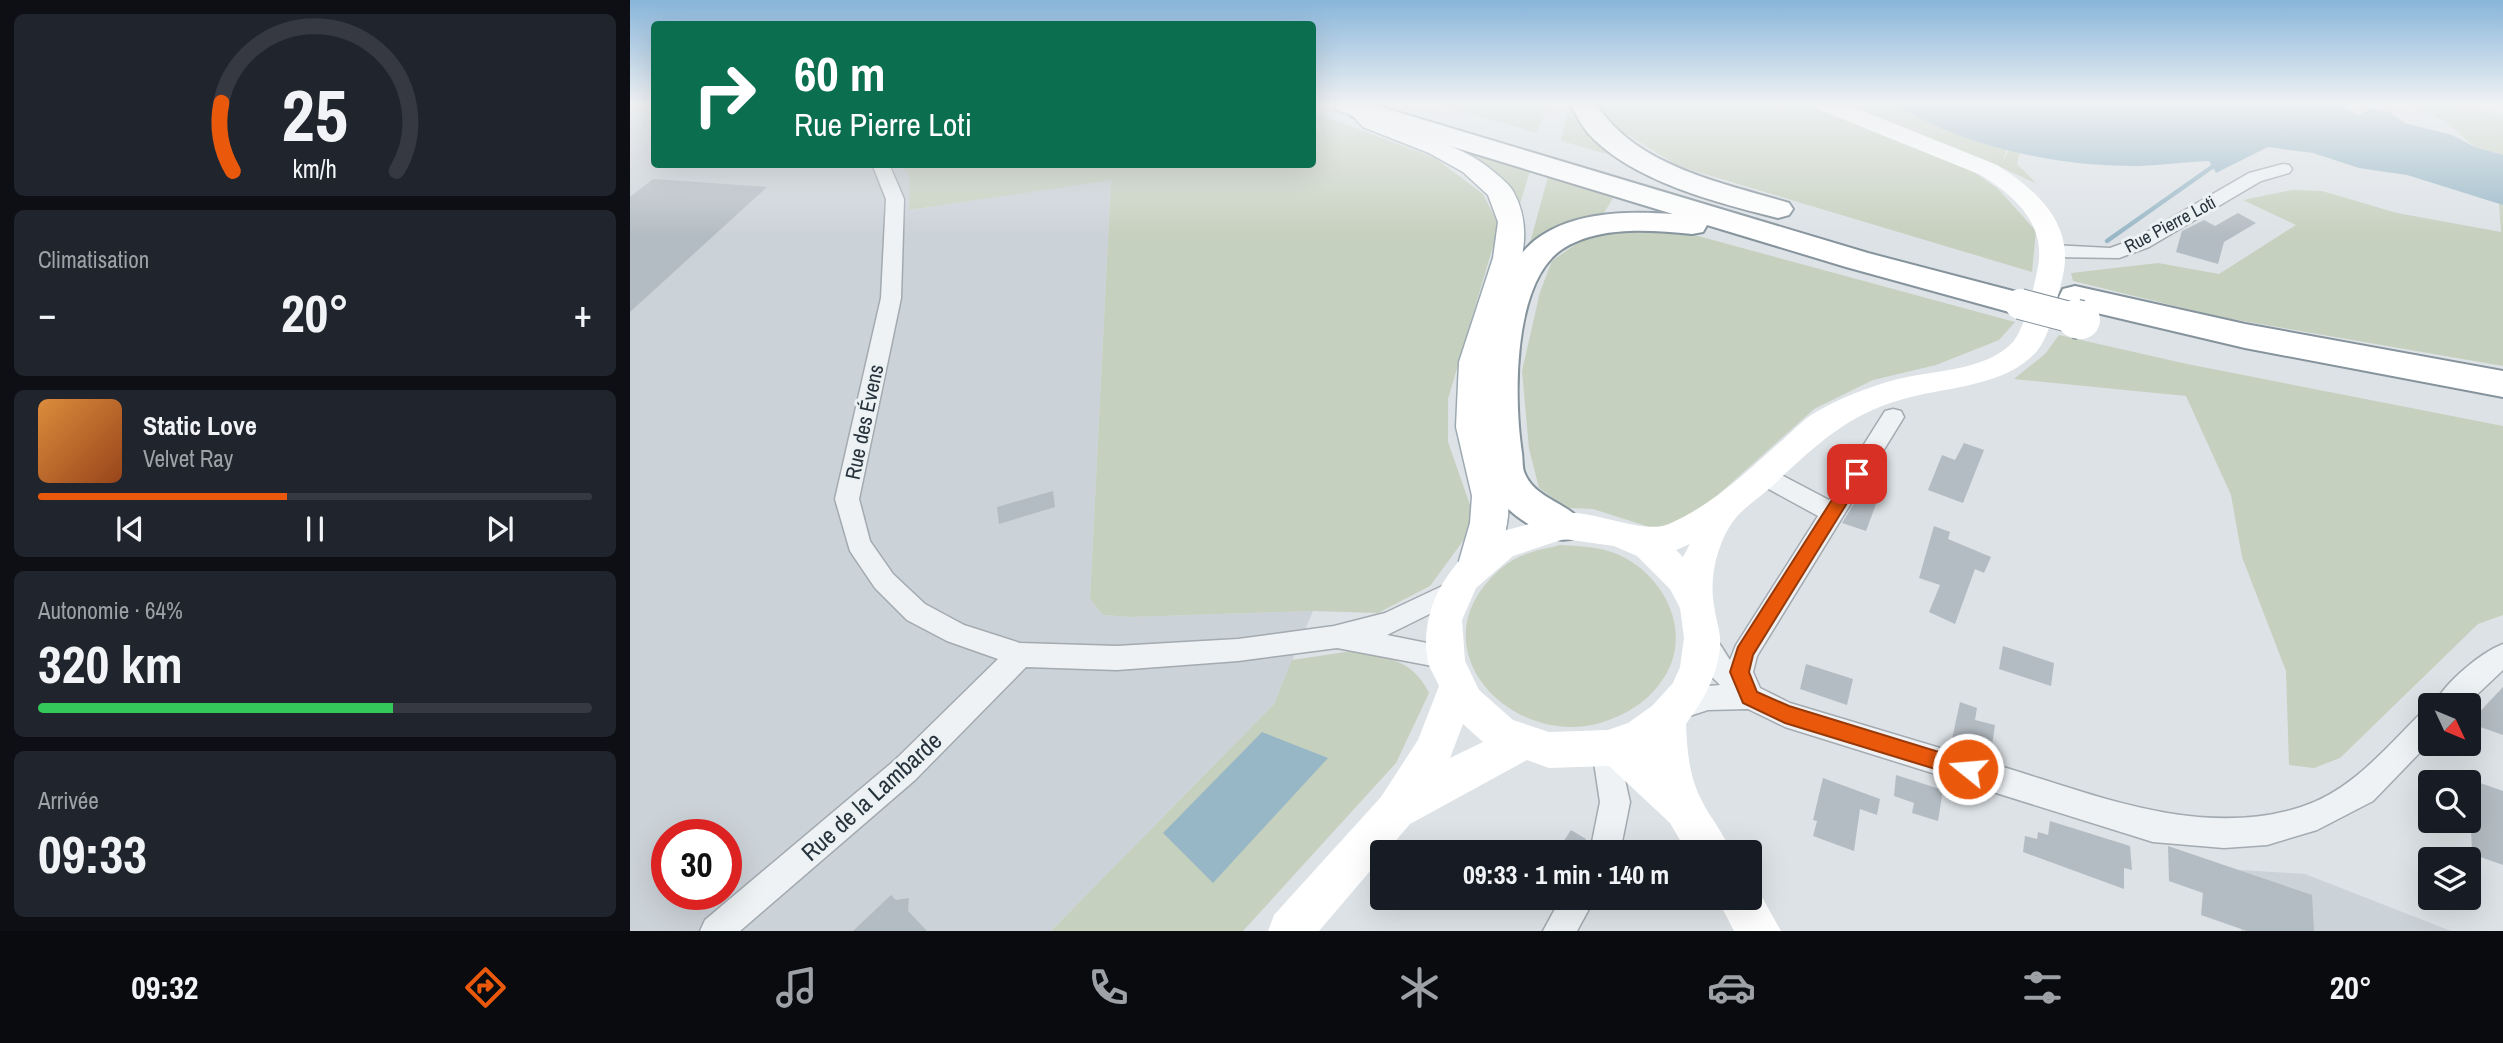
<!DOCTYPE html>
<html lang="fr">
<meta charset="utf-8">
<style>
:root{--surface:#171b24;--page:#20242c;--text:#f1f3f6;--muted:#9ea1a6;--line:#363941;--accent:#ea580c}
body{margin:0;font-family:"Archivo Narrow",sans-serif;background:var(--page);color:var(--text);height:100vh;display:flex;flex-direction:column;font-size:26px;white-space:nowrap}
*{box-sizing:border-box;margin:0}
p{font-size:23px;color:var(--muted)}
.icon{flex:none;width:38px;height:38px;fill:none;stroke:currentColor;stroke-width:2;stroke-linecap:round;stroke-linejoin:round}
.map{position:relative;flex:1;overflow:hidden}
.details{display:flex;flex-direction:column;gap:14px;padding:14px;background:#0d0f14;width:630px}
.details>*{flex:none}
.top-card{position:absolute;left:21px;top:21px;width:665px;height:147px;border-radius:7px;box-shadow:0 7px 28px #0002;background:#0b6e4f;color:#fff;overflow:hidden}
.needle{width:46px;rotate:134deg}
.buttons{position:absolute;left:1788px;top:693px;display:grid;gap:14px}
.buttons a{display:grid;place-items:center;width:63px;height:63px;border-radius:7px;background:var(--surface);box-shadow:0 7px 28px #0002;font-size:35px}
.speed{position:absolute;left:21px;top:819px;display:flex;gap:14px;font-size:35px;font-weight:700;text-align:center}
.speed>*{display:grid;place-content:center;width:91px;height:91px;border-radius:50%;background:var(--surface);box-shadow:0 7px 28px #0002;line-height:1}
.speed .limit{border:10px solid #d22;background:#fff;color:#111}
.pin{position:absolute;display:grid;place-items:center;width:60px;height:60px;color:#fff;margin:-30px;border-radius:14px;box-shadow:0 4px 10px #0006}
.me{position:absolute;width:77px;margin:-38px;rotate:287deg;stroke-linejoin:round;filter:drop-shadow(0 0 5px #0008)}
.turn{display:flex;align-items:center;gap:24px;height:147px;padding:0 28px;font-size:32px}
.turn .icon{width:91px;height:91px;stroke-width:2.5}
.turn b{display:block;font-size:49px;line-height:60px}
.big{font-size:52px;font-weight:800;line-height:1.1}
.details .card{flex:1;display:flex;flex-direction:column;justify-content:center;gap:10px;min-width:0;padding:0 24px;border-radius:10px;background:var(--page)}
.details .dial{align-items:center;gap:0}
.dial svg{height:182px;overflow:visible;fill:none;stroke:var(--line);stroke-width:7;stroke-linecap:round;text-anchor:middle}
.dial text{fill:var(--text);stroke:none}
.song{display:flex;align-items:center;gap:21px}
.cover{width:84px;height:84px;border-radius:10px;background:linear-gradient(135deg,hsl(30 70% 55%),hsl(20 70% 35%))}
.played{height:7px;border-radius:4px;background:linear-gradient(90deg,var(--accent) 45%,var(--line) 45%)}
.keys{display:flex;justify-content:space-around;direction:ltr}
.heat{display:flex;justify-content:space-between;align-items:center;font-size:38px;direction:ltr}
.charge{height:10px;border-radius:5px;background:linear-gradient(90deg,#34c759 64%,var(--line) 0)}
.trip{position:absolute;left:740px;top:840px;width:392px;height:70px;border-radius:7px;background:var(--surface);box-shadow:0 7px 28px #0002;font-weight:800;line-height:70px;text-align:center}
.tabs{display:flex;height:112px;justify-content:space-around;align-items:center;background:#090b0e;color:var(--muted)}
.tabs .icon{width:49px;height:49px}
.tabs .on{color:var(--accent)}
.tabs b{font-size:32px;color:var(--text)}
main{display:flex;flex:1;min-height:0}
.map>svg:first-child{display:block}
</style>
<main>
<section class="details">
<div class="card dial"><svg viewBox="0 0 100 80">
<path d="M14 69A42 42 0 1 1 86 69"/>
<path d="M14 69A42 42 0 0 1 9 39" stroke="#ea580c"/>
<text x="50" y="56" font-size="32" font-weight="700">25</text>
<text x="50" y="72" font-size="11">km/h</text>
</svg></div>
<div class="card"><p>Climatisation</p>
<div class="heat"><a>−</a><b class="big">20°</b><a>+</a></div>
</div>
<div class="card">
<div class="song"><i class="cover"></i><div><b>Static Love</b><p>Velvet Ray</p></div></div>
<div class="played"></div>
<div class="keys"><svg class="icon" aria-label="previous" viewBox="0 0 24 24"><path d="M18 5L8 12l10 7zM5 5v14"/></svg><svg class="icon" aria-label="pause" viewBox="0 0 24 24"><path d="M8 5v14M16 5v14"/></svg><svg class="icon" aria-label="next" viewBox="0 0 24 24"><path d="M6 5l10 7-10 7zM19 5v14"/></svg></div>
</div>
<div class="card"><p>Autonomie · 64%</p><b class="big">320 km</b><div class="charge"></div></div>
<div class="card"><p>Arrivée</p><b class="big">09:33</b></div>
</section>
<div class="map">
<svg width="1873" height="931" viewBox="0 0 1873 931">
<rect width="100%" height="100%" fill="#dde2e6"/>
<g fill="#cbd2d8" fill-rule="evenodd">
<path d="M0 105H24V164L271 165 280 176V210L481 179 460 599 473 615 502 617 683 611 644 704 421 931H0ZM37 835H96V894H37Z"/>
<path d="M1611 870 1675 874 1821 931H1611Z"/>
</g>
<g fill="#c6d0be">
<path d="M810 105H918L907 133Z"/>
<path d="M939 105 949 121 966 139 995 159 931 141Z"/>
<path d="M969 105H1181L1340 169 1368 189 1406 231 1402 272 1048 166 987 128Z"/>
<path d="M1217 105H1265L1331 135 1377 149 1372 162 1379 150 1390 152 1387 164 1407 184 1353 159Z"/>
<path d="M1779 105H1824L1873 116V155L1845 147 1813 120Z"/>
<path d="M683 112 805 158 853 194 869 226 818 399V442L840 505 841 530 800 586 748 613 683 611 502 617 473 615 460 599 481 180 279 210 280 176 271 165 682 164Z"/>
<path d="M820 148 900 171 888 210Z"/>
<path d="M918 177 983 198 972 216 898 250Z"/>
<path d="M1662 190 1692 191 1767 213 1871 232 1869 203 1873 205V366L1590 317 1443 281 1441 273 1528 263 1589 274 1666 225 1613 200Z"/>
<path d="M994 230 1057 233 1385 322 1369 340 1306 365 1243 380 1184 409 1052 527 1026 529 963 509 937 508 909 488 899 449 892 371 910 292 922 261 953 239Z"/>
<path d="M1429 335 1557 364 1873 426V615L1848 624 1710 758 1684 768 1659 765 1656 671 1612 557 1601 495 1556 396 1384 379 1415 354Z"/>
<path d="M930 545C953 546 977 547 997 559 1037 582 1061 633 1035 676 1020 700 1000 713 973 722 888 750 789 656 860 579 870 568 884 557 899 553 909 549 920 548 930 545Z"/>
<path d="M722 651C757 658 782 658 799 693L766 763 613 931H421L644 704 662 660Z"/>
</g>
<g fill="#98b7c6">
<path d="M1265 105H1708L1730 115 1741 108 1759 112 1775 123 1822 135 1845 147 1873 155V205L1777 175 1729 168 1683 153 1638 147 1586 173 1579 161C1556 162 1532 165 1509 166 1427 167 1336 147 1265 105Z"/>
<path d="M632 732 698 758 583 883 533 833Z"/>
</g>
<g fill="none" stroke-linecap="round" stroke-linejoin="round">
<path stroke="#98b7c6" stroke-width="4.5" d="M1477 241 1582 167"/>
</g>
<g fill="#b4bcc3">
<path d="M23 179 137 187 0 312V197Z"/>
<path d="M1608 213 1626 223 1594 242 1588 264 1546 252 1552 231 1574 220 1585 226Z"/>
<path d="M1334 443 1354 450 1333 503 1298 490 1312 455 1325 460Z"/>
<path d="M423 491 425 507 369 524 367 507Z"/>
<path d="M1228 497 1246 504 1236 531 1212 523Z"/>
<path d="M1304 526 1320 532 1318 539 1361 557 1354 573 1345 569 1325 624 1299 612 1310 585 1289 578Z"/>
<path d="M1373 646 1424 663 1421 686 1369 669Z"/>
<path d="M1176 664 1223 679 1217 705 1170 689Z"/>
<path d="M1873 687V735L1839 723Z"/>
<path d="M1330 702 1347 708 1345 720 1365 725 1361 752 1322 739Z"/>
<path d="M1266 775 1313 790 1308 821 1282 813 1284 803 1264 796Z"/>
<path d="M1193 778 1250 799 1247 815 1230 809 1224 851 1183 836 1187 821 1183 820Z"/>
<path d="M1839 779 1873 791V865L1842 854Z"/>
<path d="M1420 821 1500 846 1502 870 1494 868V889L1393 852 1395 836 1407 839 1408 832 1418 835Z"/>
<path d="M941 830 956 839 948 852H942L931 845Z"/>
<path d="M1538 846 1682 895 1684 931H1617L1571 915 1573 893 1539 881Z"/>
<path d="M261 895 266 900 279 898 278 911 297 931H223Z"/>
</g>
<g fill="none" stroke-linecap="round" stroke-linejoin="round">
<defs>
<g id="minor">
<path d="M242 164H259L274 199 271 298 229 499 240 541 263 574 295 604 334 625 390 643 487 646 608 639 704 626 755 613 825 580 834 583 838 590 834 597 757 635 822 648 826 656 822 664 813 668 707 648 608 661 487 670 396 667 285 780 110 931H70L75 920 265 760 368 659 317 641 277 620 245 588 220 551 205 499 251 298 256 199Z"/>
<path d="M1653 164 1659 165 1662 169 1659 173 1631 181 1519 247 1489 258 1422 257 1413 251 1422 245 1480 248 1505 239 1619 173Z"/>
<path d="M1263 409 1271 411 1274 417 1127 656 1123 672 1130 688 1160 703C1230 724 1300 745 1370 766 1466 795 1570 839 1671 807 1721 791 1755 749 1791 713L1801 709V741L1743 801 1687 830 1637 845 1594 848 1523 842 1155 727 1118 709 1078 710 1047 720 1037 717 1033 708 1037 699 1078 686 1090 685 1082 677 1061 643 1065 635C1084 628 1090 645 1100 660L1106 645 1188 516 1124 481 1121 475 1124 469 1132 466 1140 469 1199 500 1255 411Z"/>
<path d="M1873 644V670L1836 705H1804C1814 683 1850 653 1873 644Z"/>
<path d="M976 736 986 740 1000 802 990 852H960L970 802 962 749 966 740Z"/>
<path d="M931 898H965L947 931H913Z"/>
</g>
<path id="primary" d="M703 105H740C768 135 828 139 864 172 871 178 879 184 883 191 916 250 866 307 861 364 859 384 857 409 860 428 864 451 875 472 878 495 881 519 872 551 861 572L848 576 835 572 829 561 840 523 842 496 826 427 829 362 863 258 868 222 858 195 833 172 799 153 733 127 722 115 706 110Z"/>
<g id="trunk">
<path d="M721 105H744L1238 253 1402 296 1407 304 1402 312 1390 315 1216 267 1077 225 1073 232 1062 234C1020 230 968 225 931 250 882 285 884 400 892 453 893 460 892 468 895 474 906 500 942 503 954 526L948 537C927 544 918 537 900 525 881 514 866 499 857 479 853 468 854 453 852 442 847 383 855 276 908 238 945 211 1000 211 1043 214L721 116 718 110Z"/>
<path d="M941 105H967C1007 167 1093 183 1159 203L1163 209 1159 215 1148 218C1088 203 1001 181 958 133 951 125 946 114 941 105Z"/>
<path d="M1445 286 1615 324 1873 371V397L1615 348 1433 305 1429 297 1433 289Z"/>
</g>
</defs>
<use href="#minor" stroke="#a3aab0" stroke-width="3"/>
<use href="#primary" stroke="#9ca9b1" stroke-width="3"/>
<use href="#trunk" stroke="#85939c" stroke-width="4"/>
<use href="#minor" fill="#eff2f5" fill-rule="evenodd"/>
<g fill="#fff" fill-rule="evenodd">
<path d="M1187 105H1218L1367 165C1404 188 1442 221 1434 270 1432 282 1428 294 1425 306 1420 325 1416 345 1400 358 1366 388 1312 387 1270 400 1214 416 1181 450 1140 488 1129 498 1113 508 1104 520 1087 543 1079 578 1084 605 1085 616 1089 626 1090 637 1092 668 1074 700 1056 724 1057 749 1059 776 1071 799 1080 818 1094 833 1101 852H1057L1040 823 979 766 919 768 897 760 780 824 756 852H752V857L689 931H638L644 915 751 797 788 740 809 686C806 678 800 670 798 662 788 613 817 561 859 537 870 530 886 528 899 524 910 520 923 514 934 513 965 510 1012 535 1039 524 1082 505 1114 474 1149 443 1161 433 1172 420 1186 412 1210 398 1236 388 1264 380 1301 370 1355 372 1383 342 1395 328 1403 290 1407 272 1418 225 1386 197 1351 175L1190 110ZM934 539 984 546 1007 556 1040 589 1050 608 1054 638 1050 667 1043 683 1022 706 998 723 978 730 919 732 883 720 849 690 835 661 832 620 846 588 883 556ZM1060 544 1053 557 1046 550ZM833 724 853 742 820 758Z"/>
<path d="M1120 881 1124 883 1151 931H1104L1087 898H1120Z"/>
</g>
<use href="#primary" fill="#fff" fill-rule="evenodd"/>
<use href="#trunk" fill="#fff" fill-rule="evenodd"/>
<defs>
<path id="trunk-bridge-far1" d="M1390 304 1451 320"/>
<path id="trunk-bridge" d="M1446 319 1451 320"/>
</defs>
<use href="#trunk-bridge-far1" stroke="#85939c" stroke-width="32" stroke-linecap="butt"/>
<use href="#trunk-bridge" stroke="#85939c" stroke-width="41" stroke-linecap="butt"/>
<use href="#trunk-bridge-far1" stroke="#fff" stroke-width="30"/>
<use href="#trunk-bridge" stroke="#fff" stroke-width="38"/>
</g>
<linearGradient id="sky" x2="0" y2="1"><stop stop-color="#88b5da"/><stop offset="0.44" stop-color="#f0f2f4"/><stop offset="1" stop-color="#f0f2f4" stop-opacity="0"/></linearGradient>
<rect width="1873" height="236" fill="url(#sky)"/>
<path fill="#ea580c" stroke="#983908" stroke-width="2" d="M1227 468 1235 474 1123 655 1119 672 1127 692 1159 706 1345 763 1348 769 1345 776 1338 779 1155 723 1113 703 1100 672 1108 647 1221 470Z"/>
<g text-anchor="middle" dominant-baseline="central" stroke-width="6" stroke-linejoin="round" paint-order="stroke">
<g font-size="18" fill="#27333c" stroke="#ecf1f4">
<text transform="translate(1540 224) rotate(-28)">Rue Pierre Loti</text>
</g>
<g font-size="21" fill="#27333c" stroke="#ecf1f4">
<text transform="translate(234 422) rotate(-78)">Rue des Évens</text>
</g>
<g font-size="24" fill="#27333c" stroke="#ecf1f4">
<text transform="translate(241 796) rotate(-42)">Rue de la Lambarde</text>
</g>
</g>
</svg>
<div class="buttons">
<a><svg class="needle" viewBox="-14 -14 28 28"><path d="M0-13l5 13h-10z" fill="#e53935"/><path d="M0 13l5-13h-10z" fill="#9ea1a6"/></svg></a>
<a><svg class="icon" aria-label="search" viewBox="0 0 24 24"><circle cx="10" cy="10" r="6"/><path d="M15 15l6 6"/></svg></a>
<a><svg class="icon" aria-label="layers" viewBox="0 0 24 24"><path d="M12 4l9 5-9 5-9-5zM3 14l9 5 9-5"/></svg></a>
</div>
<div class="speed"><div class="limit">30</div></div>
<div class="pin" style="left:1227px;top:474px;background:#d93025"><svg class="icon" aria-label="arrive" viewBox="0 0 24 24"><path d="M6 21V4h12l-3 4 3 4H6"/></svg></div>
<svg class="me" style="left:1338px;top:769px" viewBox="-20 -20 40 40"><circle r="17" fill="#ea580c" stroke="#fff" stroke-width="3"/><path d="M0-11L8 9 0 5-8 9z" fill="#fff"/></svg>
<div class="trip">09:33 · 1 min · 140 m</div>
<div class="top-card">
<div class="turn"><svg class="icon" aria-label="right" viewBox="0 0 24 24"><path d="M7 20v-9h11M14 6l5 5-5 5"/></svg><div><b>60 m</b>Rue Pierre Loti</div></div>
</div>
</div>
</main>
<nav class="tabs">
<b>09:32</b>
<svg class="icon on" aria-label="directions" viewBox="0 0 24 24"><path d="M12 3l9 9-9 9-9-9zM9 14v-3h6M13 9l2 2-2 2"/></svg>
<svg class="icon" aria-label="music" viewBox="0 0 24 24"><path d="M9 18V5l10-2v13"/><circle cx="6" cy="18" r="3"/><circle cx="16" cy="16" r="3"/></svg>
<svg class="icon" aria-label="phone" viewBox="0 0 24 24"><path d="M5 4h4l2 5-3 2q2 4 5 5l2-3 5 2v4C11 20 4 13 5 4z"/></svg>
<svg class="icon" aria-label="climate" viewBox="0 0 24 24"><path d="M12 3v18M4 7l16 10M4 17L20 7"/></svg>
<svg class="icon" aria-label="car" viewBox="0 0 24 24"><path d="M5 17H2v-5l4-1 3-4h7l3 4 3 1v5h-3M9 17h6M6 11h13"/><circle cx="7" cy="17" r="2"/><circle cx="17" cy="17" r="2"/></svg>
<svg class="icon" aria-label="filters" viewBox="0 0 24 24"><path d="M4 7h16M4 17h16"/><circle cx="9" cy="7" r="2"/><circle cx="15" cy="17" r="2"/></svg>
<b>20°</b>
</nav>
